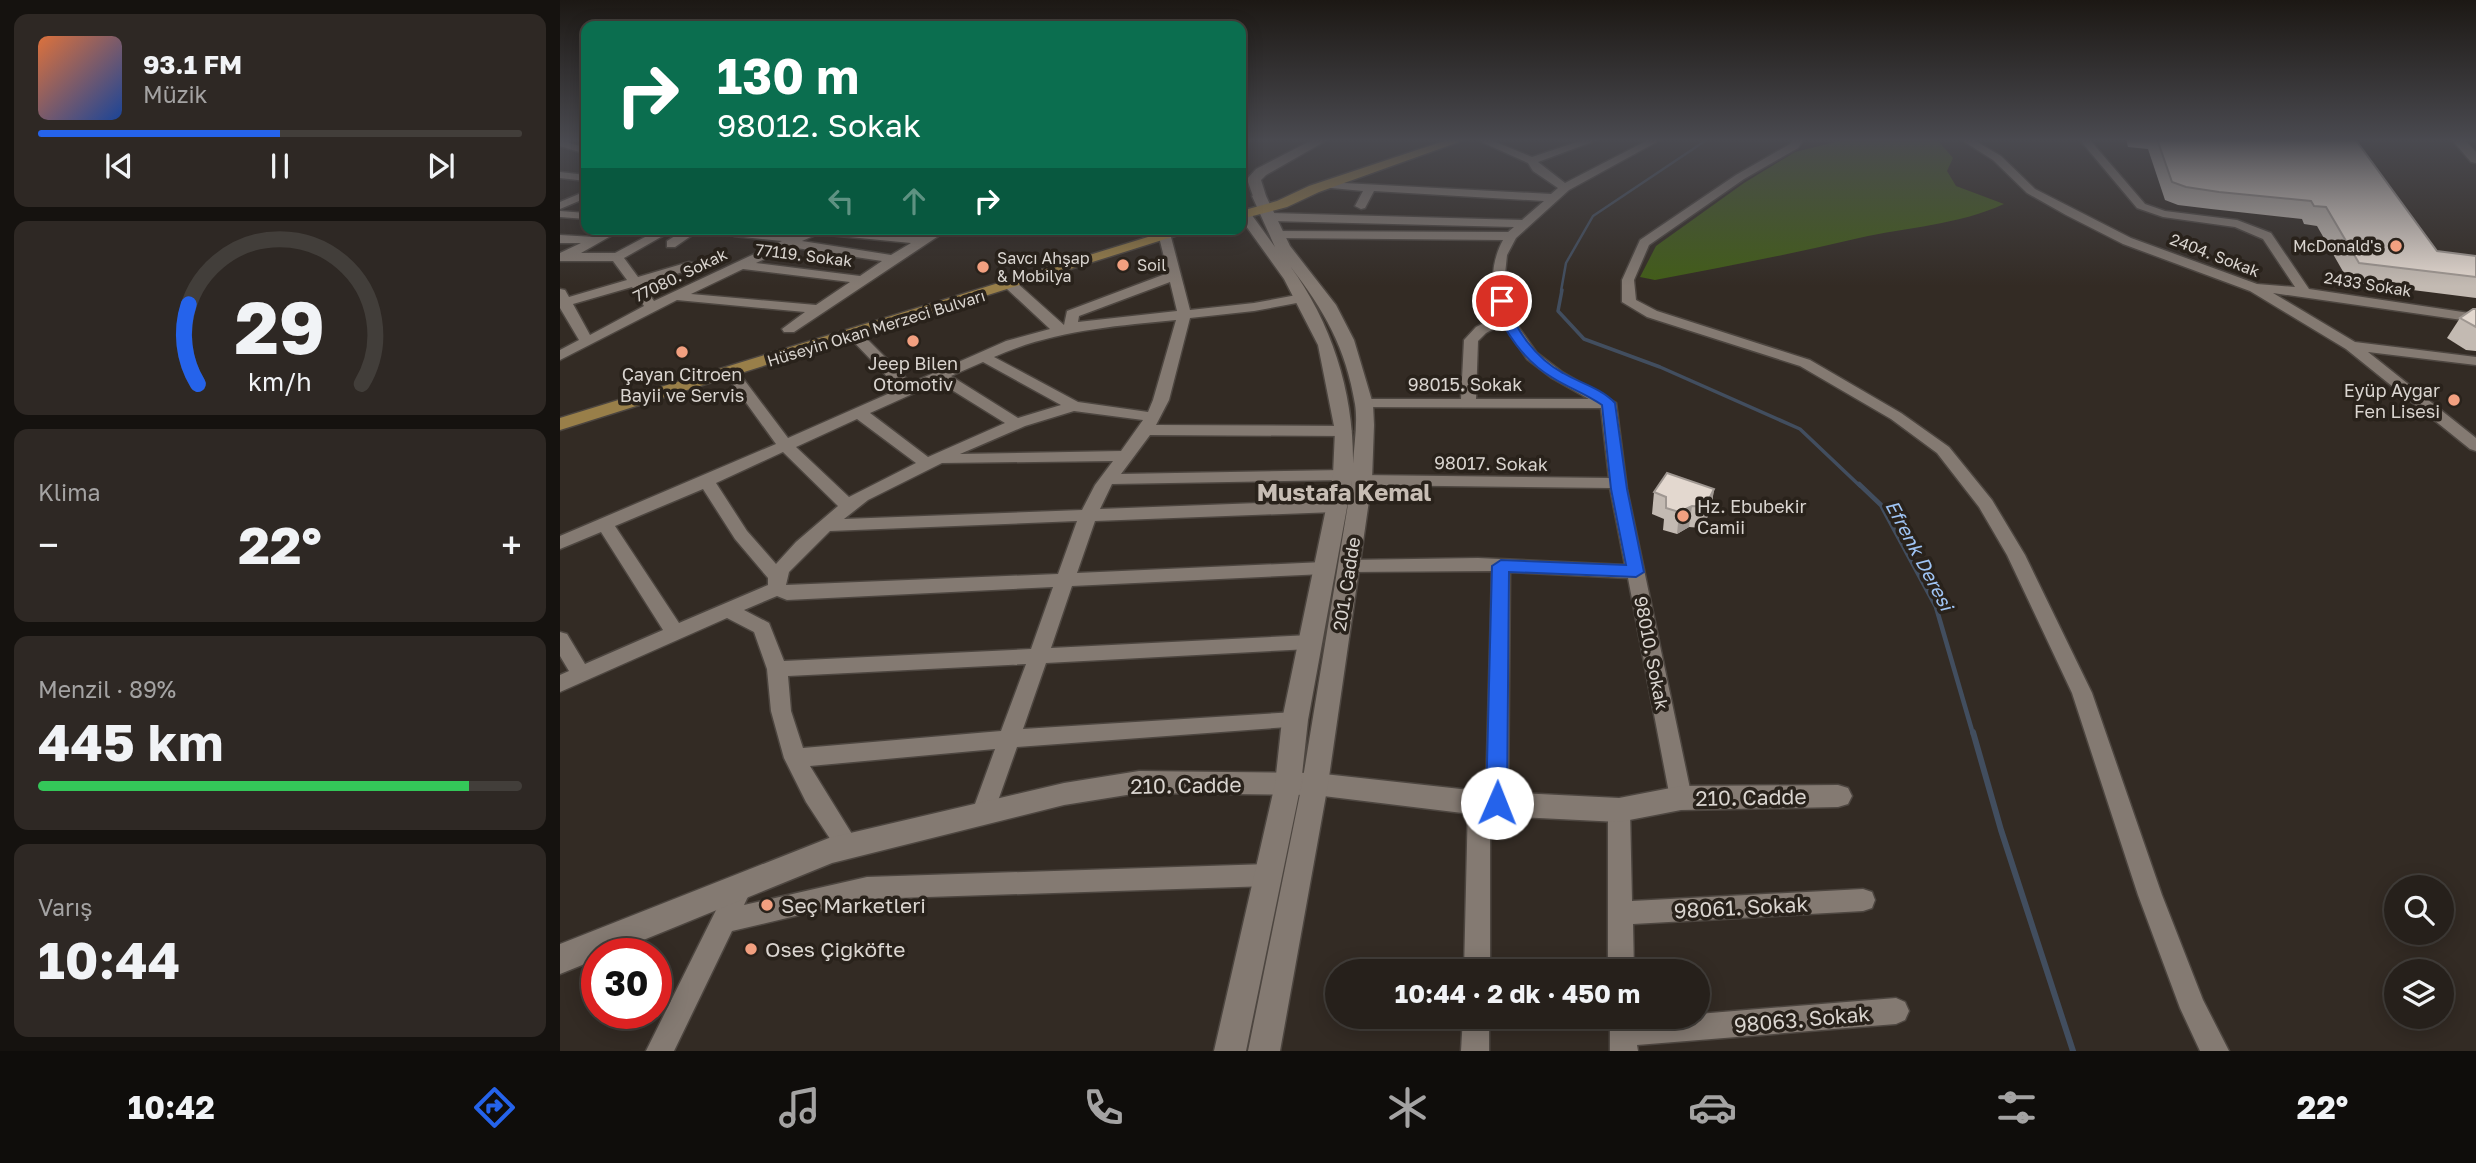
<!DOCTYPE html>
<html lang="tr">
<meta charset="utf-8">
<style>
:root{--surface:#26201b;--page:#2e2824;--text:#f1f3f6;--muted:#a4a3a3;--line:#423e3a;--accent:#2563eb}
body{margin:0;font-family:"Golos Text",sans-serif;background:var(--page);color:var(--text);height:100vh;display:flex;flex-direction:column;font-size:26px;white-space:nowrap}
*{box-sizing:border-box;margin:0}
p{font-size:23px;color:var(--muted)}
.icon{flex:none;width:38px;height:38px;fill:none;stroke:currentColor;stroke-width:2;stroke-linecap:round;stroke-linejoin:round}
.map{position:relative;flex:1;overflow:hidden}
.details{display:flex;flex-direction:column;gap:14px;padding:14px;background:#15120f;width:560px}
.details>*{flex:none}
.hud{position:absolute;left:21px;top:21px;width:665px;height:214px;border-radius:14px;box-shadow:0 4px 18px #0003,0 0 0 2px var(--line);background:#0b6e4f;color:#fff;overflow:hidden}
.fabs{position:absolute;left:1824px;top:875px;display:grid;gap:14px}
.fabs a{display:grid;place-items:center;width:70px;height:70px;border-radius:50%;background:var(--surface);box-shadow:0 4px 18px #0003,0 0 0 2px var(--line);font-size:35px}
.speed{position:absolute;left:21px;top:938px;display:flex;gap:14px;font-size:35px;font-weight:700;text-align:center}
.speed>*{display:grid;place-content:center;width:91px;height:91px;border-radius:50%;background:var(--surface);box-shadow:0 4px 18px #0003,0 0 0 2px var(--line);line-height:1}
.speed .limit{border:10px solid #d22;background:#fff;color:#111}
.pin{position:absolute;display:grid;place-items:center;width:60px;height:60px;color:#fff;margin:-30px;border:4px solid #fff;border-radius:50%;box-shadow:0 2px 7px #0007}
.me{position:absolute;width:77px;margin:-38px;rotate:1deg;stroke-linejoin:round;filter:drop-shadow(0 0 5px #0008)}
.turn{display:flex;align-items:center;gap:24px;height:147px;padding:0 21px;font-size:32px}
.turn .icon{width:91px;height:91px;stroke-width:2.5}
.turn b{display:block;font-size:49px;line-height:60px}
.lanes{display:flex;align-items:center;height:66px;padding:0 21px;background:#0003;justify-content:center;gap:35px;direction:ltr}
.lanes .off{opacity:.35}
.big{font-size:52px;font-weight:700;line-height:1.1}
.details .tile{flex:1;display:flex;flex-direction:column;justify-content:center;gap:10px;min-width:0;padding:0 24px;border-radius:14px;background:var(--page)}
.details .dial{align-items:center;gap:0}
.dial svg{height:182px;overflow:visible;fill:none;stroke:var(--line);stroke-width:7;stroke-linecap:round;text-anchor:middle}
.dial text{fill:var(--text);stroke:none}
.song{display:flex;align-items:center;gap:21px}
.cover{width:84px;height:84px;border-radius:10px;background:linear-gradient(135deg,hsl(20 70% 55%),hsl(220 70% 35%))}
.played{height:7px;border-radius:4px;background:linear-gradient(90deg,var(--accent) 50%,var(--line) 50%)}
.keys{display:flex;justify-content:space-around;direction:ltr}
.heat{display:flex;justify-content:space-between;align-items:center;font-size:38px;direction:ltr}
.charge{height:10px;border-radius:5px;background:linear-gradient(90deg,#34c759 89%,var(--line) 0)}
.trip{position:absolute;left:765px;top:959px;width:385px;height:70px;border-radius:35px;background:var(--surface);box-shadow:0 4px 18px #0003,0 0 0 2px var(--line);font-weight:700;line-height:70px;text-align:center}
.dock{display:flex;height:112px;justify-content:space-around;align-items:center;background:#0f0d0b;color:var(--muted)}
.dock .icon{width:49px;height:49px}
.dock .active{color:var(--accent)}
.dock b{font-size:32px;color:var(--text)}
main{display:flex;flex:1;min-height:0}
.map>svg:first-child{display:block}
</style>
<main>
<section class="details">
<div class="tile">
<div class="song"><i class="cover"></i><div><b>93.1 FM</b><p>Müzik</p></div></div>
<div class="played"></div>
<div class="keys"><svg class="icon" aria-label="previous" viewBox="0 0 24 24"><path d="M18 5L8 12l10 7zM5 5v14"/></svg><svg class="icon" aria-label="pause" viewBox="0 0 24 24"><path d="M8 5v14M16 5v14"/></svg><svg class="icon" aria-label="next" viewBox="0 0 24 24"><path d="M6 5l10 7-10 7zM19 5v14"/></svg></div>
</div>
<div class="tile dial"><svg viewBox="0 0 100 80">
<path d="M14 69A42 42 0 1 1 86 69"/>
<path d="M14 69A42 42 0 0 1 10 34" stroke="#2563eb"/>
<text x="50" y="56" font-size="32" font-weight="700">29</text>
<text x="50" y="72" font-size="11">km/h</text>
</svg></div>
<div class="tile"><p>Klima</p>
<div class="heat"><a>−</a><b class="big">22°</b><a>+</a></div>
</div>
<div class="tile"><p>Menzil · 89%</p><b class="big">445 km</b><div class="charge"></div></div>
<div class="tile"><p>Varış</p><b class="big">10:44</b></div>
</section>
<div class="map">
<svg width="1916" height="1051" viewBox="0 0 1916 1051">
<rect width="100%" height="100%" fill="#332b24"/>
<path fill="#425d18" d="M1287 139H1373L1380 143 1393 158 1387 171 1396 186 1444 204C1398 225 1348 227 1299 238 1232 254 1164 267 1095 280L1080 277 1096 246 1184 183 1235 152Z"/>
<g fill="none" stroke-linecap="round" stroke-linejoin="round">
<path stroke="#424e5f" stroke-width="2.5" d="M1001 291 1006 263 1033 216 1148 139"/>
<path stroke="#424e5f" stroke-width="3.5" d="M1002 290 998 311 1024 339 1100 367 1240 429 1300 486"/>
<path stroke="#424e5f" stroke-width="4.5" d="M1299 484 1321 505 1376 607 1413 734"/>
<path stroke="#424e5f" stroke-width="6" d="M1413 732 1441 830 1513 1051"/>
<defs>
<g id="minor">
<path d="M915 139H928L972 157 1026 139H1040L978 162 1005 183 1090 139H1102L1009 190 956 238 947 255 944 284 952 318 977 353 1002 372 1056 403 1067 489 1132 798 1129 805 1121 808 1113 805 1110 798 1068 578 950 572 948 803 945 810 937 813 930 810V971H904L908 803 911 796 919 793 926 796 932 571 788 572 782 570 779 566 782 562 788 560 918 558 1065 565 1050 488 802 485 794 480 802 475 1049 478 1041 408 799 407 796 404 804 399H901L904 340 916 327 938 316C932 288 929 266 943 240L716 238 710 234 712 231 948 232 954 227 711 221 705 217 711 213 962 220 984 201 814 191 805 208 801 209 795 206 803 191 761 187 759 185 765 182 991 194 998 188 973 171 968 163ZM943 324 967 359 992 378 1029 399H916L918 341 926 333Z"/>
<path d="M1234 139H1244L1238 148 1184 179 1089 245 1074 280 1076 300 1097 311 1250 360 1341 413 1389 447 1432 500 1465 555 1532 693 1602 895 1643 1000 1669 1051H1640L1620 1008 1578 895 1512 693 1447 555 1419 507 1377 453 1331 419 1240 366 1087 317 1062 302V280L1080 240 1176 175 1230 144Z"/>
<path d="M1400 139H1412L1441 156 1475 189 1571 238 1697 284 1735 287 1703 239 1675 227 1603 217 1577 208 1519 139H1529L1585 204 1605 211 1677 220 1711 233 1749 289 1916 314V322L1713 293 1795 342 1916 357V365L1808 352 1916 438V451L1910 449 1786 349 1690 291 1563 244 1506 215 1467 193 1433 160Z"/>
<path d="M0 140 26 148V154L0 146Z"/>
<path d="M0 172 26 175V181L0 178Z"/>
<path d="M26 191V198L0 209V202Z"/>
<path d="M0 211 26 213V219L0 217Z"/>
<path d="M48 229H63L21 253H55L100 229H115L64 258 78 277 129 262 133 263V269L82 284 94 301 222 241 174 236V230L178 229 235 235 248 229H285L361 237 374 229H389L234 332H224L222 329 245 312 117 300 0 360V350L19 340 0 308V289L5 290 9 297 67 280 53 261H0V253L21 243H0V235L34 237ZM258 234 351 243 331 255 242 241ZM230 247 322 261 300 276 196 263ZM183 269 290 282 256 305 131 294ZM72 287 84 306 30 335 13 304Z"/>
<path d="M126 229H141L115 247H107V241Z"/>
<path d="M605 233 611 237 630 310 694 303 742 294 749 298 742 302 694 311 630 318 609 400 596 425 784 426 792 431 784 436 590 435 561 474 783 470 791 475 783 480 552 484 540 509 775 500 784 506 775 512 535 521 517 573 764 562 770 564 773 568 770 572 764 574 512 586 491 648 750 635 757 637 760 642 757 647 750 649 486 663 463 729 735 712 742 714 746 720 742 726 457 747 433 815 430 822 422 825 414 822 411 815 435 749 250 766 300 847 296 854 288 857 280 854 246 802 224 758 211 711 207 669 194 632 167 618 0 692V675L9 671 0 656V632L7 634 25 664 103 630 41 532 0 549V536L216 444 164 372 166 369H176L228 438 339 389 290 338V332H300L351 383 446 341 490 329 447 289V283H457L504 325 507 311 608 273 599 237ZM610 282 617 311 518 322 519 316ZM616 320 593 400 588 412 518 402 434 357C492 331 553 326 616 320ZM423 362 501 405 458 418 391 376ZM379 382 445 423 368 457 310 413ZM514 411 583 420 561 451 400 454 465 426ZM297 419 356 463 289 497 236 447ZM223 452 278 506 236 542 216 564 187 531 156 483ZM553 461 535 485 522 510 284 519 308 500 382 463ZM143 489 175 539 208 578V585L119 623 55 526ZM517 521 498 574 226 585 229 572 270 531ZM493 587 471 649 224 661 209 623 184 610 217 596 227 600ZM466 664 441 731 243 748 231 711 228 676Z"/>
<path d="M1059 800 1067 803 1070 810 1072 901 1303 889 1312 892 1315 900 1312 908 1303 911 1073 924 1074 971H1048V810L1051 803Z"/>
<path d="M709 864 718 867 721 875 718 883 709 886 307 899 172 931 114 1051H86L172 878 181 875 190 878 193 886 184 905 307 877Z"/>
<path d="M1336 998 1345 1002 1349 1011 1345 1020 1336 1024 1077 1045 1078 1051H1050V1017H1138V1014Z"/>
<path d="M903 1017H929V1051H901Z"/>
</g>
<g id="tertiary">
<path d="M754 139H769L706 175 701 180 706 196 699 200 694 199 687 179 696 169Z"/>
<path d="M579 771 755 773 919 791 1059 798 1121 786 1278 785 1288 788 1292 796 1288 804 1278 807 1121 810 1059 822 919 815 755 795 579 793 504 805 272 863 49 954H37V959L0 974V944L269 838 504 783Z"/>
</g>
<g id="secondary">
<path d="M1891 139H1904L1916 152V163L1911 162Z"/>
<path d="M699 192 706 196 730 246 776 305 794 340 813 404 814 425 812 480 768 784 720 1051H688L742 784 792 480 748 720 741 784 686 1051H654L715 784 722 720 773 475 775 431 758 345 724 279 681 219V206L686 207 715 247 692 196ZM730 266C764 310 786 348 795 404 798 423 794 445 793 464 794 394 772 323 730 266Z"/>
</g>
<g id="primary">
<path d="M890 139H907L759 192 727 207 681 219V211L717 201 749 186Z"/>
<path d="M614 229H637L0 430V418Z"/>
</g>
</defs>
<use href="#minor" stroke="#4d4640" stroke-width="3"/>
<use href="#tertiary" stroke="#4d4640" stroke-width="3"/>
<use href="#secondary" stroke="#4d4640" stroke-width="3"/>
<use href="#primary" stroke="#4d4640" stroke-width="3"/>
<use href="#minor" fill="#847a72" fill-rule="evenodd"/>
<use href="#tertiary" fill="#847a72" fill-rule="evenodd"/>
<use href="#secondary" fill="#847a72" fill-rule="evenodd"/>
<use href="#primary" fill="#997f49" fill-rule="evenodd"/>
</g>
<g fill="#c3bab2">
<path d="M1566 139H1795L1877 251 1916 256V298L1789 282 1757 226 1744 224 1742 219 1651 209 1618 205 1605 200 1588 149 1568 147Z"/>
<path d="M1916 309V351L1906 350 1887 338 1900 318Z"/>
<path d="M1154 489 1151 510 1142 528 1129 527 1117 534 1103 530 1104 519 1092 514 1094 492Z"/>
</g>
<g fill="#9f9791">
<path d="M1154 489 1151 510 1142 528 1145 507Z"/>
<path d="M1132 506 1129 527 1117 534 1119 512Z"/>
</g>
<g fill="#e3d8cf" stroke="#9f9791" stroke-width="2">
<path d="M1597 139H1795L1877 251 1916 256V277L1799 263 1766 207 1754 206 1751 201 1659 192 1626 187 1612 182Z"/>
<path d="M1913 309H1916V327L1900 318Z"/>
<path d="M1107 473 1154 489 1145 507 1132 506 1119 512 1106 508V497L1094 492Z"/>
</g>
<linearGradient id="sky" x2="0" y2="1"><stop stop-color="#1c1814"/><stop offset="0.49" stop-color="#4a4a50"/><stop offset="1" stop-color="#4a4a50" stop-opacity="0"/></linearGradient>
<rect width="1916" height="286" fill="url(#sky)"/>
<path fill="#2563eb" stroke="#184099" stroke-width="2" d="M942 297 948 301C953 329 977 359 1003 373 1020 383 1041 388 1055 403L1067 489 1084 572 1076 577 949 572 947 803 944 810 937 812 929 810 926 803 932 566 941 560 1066 565 1051 489 1042 405C1026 394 1009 388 993 378 967 363 941 331 935 301Z"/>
<g fill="#f2a080" stroke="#29221b" stroke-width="2.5">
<circle cx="1836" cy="246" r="7"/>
<circle cx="563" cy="265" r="7"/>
<circle cx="423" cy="267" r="7"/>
<circle cx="353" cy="341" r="7"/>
<circle cx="122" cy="352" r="7"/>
<circle cx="1894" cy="400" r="7"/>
<circle cx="1123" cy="516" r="7"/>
<circle cx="207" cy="905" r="7"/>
<circle cx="191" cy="949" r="7"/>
</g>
<g text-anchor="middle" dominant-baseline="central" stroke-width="7" stroke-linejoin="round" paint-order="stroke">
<g font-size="16" fill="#dad5d0" stroke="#29221b" text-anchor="start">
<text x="1822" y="246" text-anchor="end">McDonald's</text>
<text x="437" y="258">Savcı Ahşap<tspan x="437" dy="18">&amp; Mobilya</tspan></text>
<text x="577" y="265">Soil</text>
</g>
<g font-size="16" fill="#dad5d0" stroke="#29221b">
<text transform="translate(244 255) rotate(7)">77119. Sokak</text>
<text transform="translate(1655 255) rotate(21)">2404. Sokak</text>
<text transform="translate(120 275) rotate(-26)">77080. Sokak</text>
<text transform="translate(1808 284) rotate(9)">2433 Sokak</text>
<text transform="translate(316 328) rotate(-17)">Hüseyin Okan Merzeci Bulvarı</text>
</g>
<g font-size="18" fill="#dad5d0" stroke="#29221b">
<text x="353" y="363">Jeep Bilen<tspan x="353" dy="21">Otomotiv</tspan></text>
<text x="122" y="374">Çayan Citroen<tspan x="122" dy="21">Bayii ve Servis</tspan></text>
<text x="1880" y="390" text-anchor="end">Eyüp Aygar<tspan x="1880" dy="21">Fen Lisesi</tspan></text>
<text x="1137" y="506" text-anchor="start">Hz. Ebubekir<tspan x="1137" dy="21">Camii</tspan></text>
</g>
<g font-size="18" fill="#dad5d0" stroke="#29221b">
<text x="905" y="384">98015. Sokak</text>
<text transform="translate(931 463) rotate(1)">98017. Sokak</text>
<text transform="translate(786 584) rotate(-81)">201. Cadde</text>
<text transform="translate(1092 653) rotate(79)">98010. Sokak</text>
</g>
<g font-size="19" font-style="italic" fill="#9fc4f4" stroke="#29221b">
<text transform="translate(1360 555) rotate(62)">Efrenk Deresi</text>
</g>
<g font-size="21" fill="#dad5d0" stroke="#29221b">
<text transform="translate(626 785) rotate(-1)">210. Cadde</text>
<text transform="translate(1191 797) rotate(-1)">210. Cadde</text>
<text transform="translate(1181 907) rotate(-3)">98061. Sokak</text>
<text transform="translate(1242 1019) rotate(-5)">98063. Sokak</text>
</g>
<g font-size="21" fill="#dad5d0" stroke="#29221b" text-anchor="start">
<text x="221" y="905">Seç Marketleri</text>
<text x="205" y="949">Oses Çiğköfte</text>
</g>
<g font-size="24" font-weight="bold" fill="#c7bdb4" stroke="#29221b">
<text x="784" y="491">Mustafa Kemal</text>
</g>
</g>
</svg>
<div class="fabs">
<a><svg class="icon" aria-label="search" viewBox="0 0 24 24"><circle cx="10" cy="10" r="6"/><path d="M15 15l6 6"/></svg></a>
<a><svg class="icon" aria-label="layers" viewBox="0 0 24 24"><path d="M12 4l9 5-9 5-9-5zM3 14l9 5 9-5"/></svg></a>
</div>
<div class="speed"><div class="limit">30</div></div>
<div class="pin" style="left:942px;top:301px;background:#d93025"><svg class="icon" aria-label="arrive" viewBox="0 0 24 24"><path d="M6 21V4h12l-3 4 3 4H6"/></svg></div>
<svg class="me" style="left:937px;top:803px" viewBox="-20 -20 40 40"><circle r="19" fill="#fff"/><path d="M0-13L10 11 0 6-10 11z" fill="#2563eb"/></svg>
<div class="trip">10:44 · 2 dk · 450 m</div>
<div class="hud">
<div class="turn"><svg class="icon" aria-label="right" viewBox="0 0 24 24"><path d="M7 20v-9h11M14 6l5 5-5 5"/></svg><div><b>130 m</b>98012. Sokak</div></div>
<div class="lanes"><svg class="icon off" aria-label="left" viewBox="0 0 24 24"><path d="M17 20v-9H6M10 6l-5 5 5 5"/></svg><svg class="icon off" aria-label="ahead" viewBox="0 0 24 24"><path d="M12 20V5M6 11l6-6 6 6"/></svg><svg class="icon" aria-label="right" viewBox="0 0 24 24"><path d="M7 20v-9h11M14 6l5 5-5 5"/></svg></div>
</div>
</div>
</main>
<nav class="dock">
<b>10:42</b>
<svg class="icon active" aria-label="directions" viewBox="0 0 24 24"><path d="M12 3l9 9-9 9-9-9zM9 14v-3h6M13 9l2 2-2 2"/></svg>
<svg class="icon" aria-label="music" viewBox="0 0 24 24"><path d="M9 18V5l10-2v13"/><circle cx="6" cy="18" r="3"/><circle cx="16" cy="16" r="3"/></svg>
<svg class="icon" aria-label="phone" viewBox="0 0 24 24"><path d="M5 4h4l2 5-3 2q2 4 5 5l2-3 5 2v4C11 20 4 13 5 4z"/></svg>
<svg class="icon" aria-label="climate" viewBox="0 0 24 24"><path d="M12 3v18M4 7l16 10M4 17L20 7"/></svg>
<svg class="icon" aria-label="car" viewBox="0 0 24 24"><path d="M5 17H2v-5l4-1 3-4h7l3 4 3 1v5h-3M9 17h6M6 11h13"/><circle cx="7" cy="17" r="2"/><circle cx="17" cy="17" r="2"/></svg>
<svg class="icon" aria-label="filters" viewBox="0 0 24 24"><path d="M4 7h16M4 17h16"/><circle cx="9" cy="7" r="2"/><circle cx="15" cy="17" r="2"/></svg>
<b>22°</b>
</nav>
